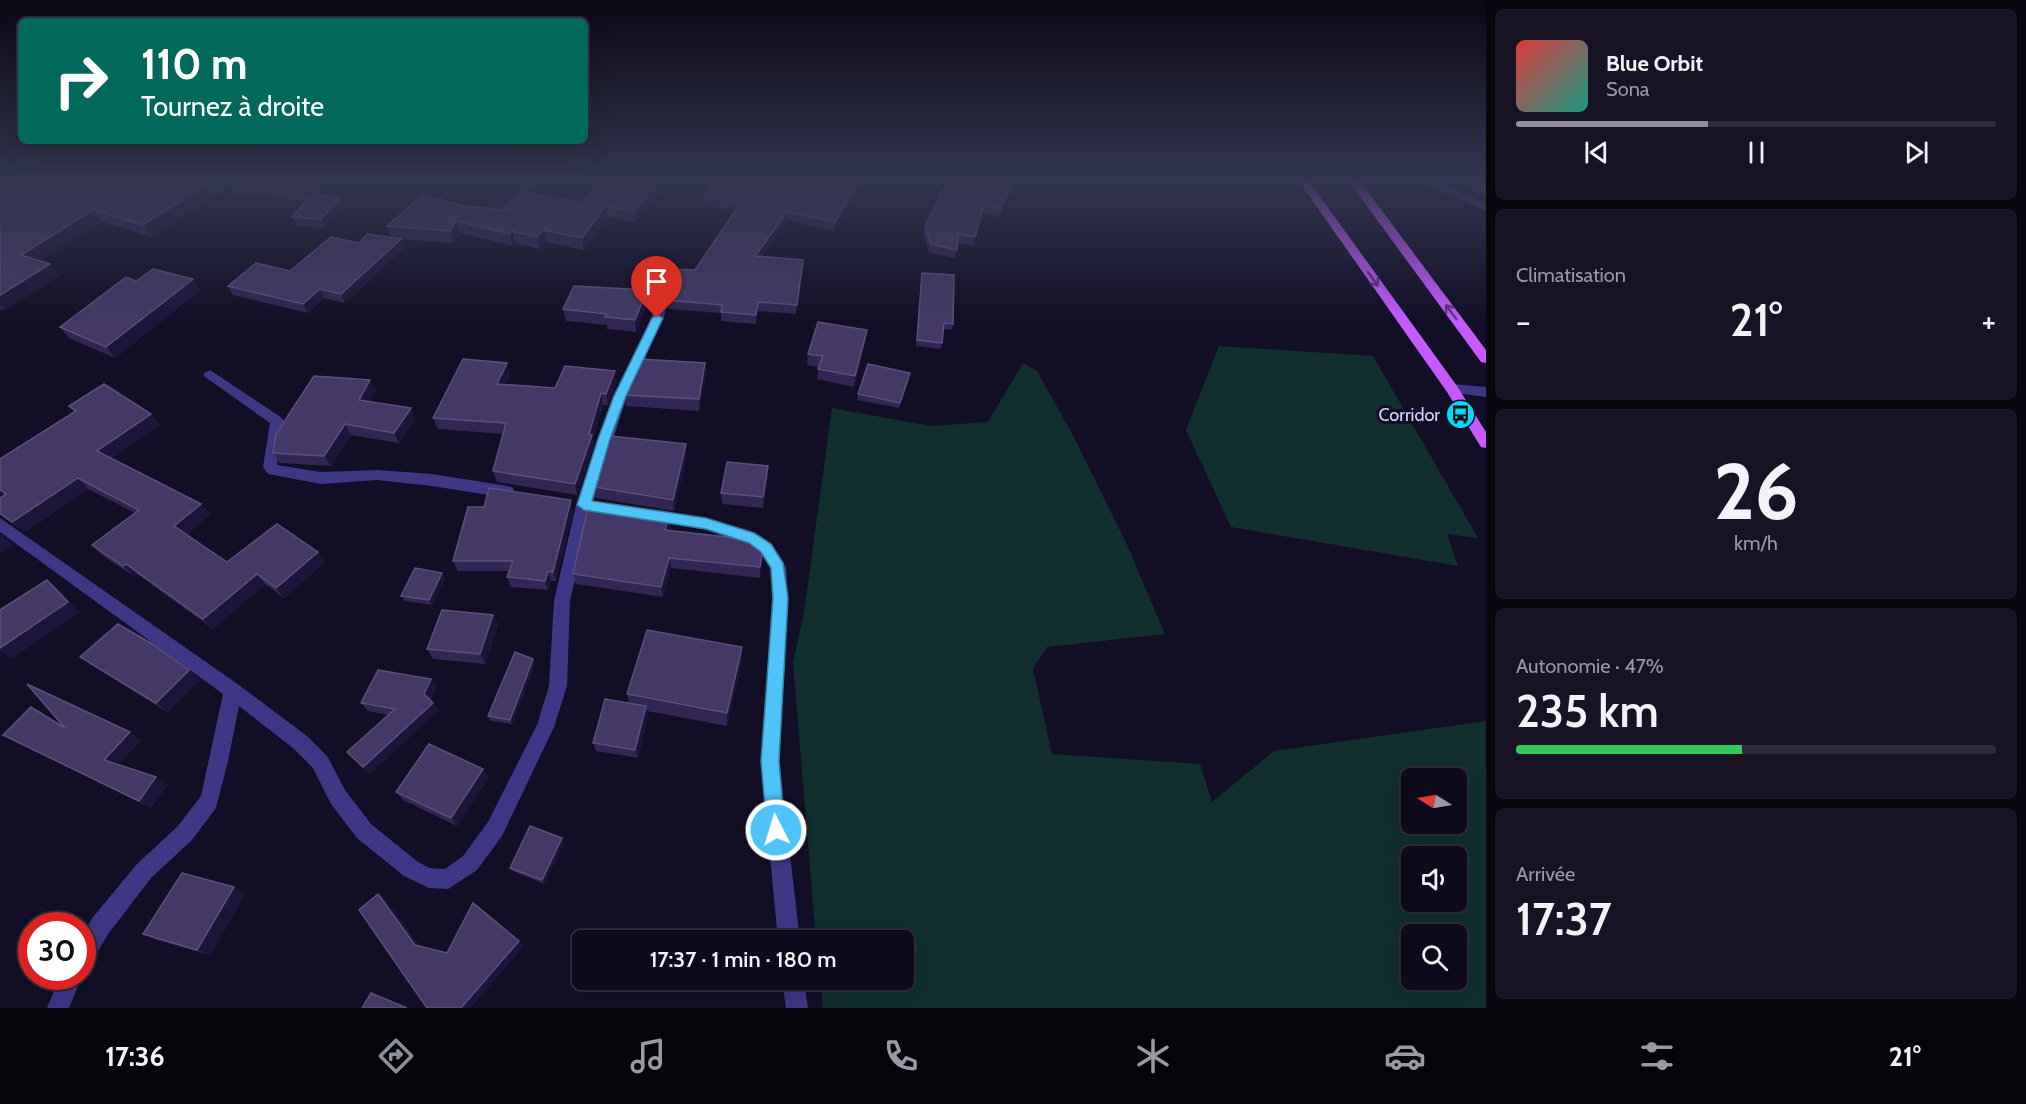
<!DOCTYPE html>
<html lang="fr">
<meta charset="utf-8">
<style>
:root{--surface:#0e0a1c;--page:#171325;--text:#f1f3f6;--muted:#9b9aa3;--line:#2e2b3b;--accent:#8c9099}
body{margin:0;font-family:Cabin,sans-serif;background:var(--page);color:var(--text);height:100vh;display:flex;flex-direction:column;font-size:22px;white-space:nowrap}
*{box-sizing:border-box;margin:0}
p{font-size:20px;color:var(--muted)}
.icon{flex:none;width:33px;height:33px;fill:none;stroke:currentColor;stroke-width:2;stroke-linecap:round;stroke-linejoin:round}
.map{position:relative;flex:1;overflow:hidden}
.details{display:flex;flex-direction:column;gap:9px;padding:9px;background:#08060f;width:540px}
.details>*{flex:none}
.top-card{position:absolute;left:18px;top:18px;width:570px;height:126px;border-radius:9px;box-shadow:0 6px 24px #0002,0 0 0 2px var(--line);background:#00695c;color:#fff;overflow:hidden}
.needle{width:39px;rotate:281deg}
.buttons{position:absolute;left:1401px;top:768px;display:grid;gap:12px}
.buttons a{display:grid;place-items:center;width:66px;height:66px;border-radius:9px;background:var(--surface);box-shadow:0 6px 24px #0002,0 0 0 2px var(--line);font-size:30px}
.speed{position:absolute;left:18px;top:912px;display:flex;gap:12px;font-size:30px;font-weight:700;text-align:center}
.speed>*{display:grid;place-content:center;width:78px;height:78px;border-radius:50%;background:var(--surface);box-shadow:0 6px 24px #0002,0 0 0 2px var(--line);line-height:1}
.speed .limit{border:9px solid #d22;background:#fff;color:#111}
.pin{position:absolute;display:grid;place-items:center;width:51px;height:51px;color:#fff;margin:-62px -26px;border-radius:50% 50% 50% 0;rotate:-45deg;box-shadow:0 0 6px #0007}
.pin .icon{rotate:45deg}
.me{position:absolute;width:66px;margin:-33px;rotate:355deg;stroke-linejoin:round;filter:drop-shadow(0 0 4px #0008)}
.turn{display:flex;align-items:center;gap:21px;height:126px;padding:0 24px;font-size:27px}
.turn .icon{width:78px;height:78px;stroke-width:2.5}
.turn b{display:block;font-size:42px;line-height:51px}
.big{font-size:45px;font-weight:600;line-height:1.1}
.details .widget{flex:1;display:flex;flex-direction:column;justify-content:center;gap:9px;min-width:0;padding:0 21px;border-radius:9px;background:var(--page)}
.details .dial{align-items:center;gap:0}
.dial b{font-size:78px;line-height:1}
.song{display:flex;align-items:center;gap:18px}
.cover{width:72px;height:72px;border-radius:9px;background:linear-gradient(135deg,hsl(0 70% 55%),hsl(170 70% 35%))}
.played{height:6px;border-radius:3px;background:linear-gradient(90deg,var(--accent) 40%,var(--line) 40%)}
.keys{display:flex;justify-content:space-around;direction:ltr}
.heat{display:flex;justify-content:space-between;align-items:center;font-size:33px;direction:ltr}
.charge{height:9px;border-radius:4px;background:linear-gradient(90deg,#34c759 47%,var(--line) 0)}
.trip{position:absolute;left:572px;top:930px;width:342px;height:60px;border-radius:9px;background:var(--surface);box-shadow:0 6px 24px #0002,0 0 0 2px var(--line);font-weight:600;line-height:60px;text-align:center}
.menu{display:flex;height:96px;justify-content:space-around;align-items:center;background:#06040b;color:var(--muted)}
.menu .icon{width:42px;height:42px}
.menu .current{color:var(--accent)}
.menu b{font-size:27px;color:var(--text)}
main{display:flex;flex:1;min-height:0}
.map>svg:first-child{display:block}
</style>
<main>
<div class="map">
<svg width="1486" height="1008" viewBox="0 0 1486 1008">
<rect width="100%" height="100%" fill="#120e25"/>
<g fill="#112f2f" fill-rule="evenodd">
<path d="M1219 346 1373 356 1478 538 1447 534 1458 566 1231 527 1186 430Z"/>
<path d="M1023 363 1037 371 1074 437 1127 545 1165 634 1047 647 1033 669 1052 754 1200 764 1212 802 1274 751 1486 721V1008H823L820 980H903V940H816L793 662 804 613 832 408 931 426 988 422ZM1412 778H1456V824H1412ZM1412 856H1456V902H1412ZM1412 934H1456V980H1412Z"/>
</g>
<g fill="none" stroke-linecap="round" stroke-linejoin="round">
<g fill="#3d3786" fill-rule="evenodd">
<path d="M530 180H541L512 210H504V206Z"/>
<path d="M1419 180H1433L1486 204V211Z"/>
<path d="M667 280 673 284 663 319 627 396 592 505 570 601 567 686 554 727 502 836 477 870 448 889 429 888 404 876 357 838 331 804 313 768 293 748 239 706 228 761 216 808 192 840 151 878 109 933 90 964 82 967V935L93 917 137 864 178 826 201 796 223 694 0 532V518L239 685 307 736 327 756 345 790 371 824 418 862 430 868 445 869 463 856 488 822 537 725 549 686 554 601 576 505 613 396 651 319 661 284Z"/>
<path d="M210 370 282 418 284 421 277 465 321 472 377 470 432 474 508 486 513 488 515 492 513 496 508 498 432 486 377 480 321 484 268 474 263 467 270 423 205 377 203 374Z"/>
<path d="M1452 384 1486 387V397L1447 392 1445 389 1447 386Z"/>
<path d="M651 509 706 518 759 535 772 544 786 567 788 598 779 761 800 940H778L761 761 772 598 770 568 760 552 749 544 706 530 646 519 643 515 646 511Z"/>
<path d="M60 976H82L69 1008H47Z"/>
<path d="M782 980H804L808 1008H786Z"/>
</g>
<g fill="#c659ff" fill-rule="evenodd">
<path d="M1298 180H1308L1457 386 1486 432V448L1481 447 1447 392Z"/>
<path d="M1348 180H1359L1486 350V363L1481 362Z"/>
</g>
</g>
<g fill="#312654">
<path d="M0 180 6 182 333 180 318 195 341 197 345 206 325 228 297 226 292 217 306 201 236 195 230 186 151 237 101 221 39 261 50 264 59 276 5 310 0 309Z"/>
<path d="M449 180H471L466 184Z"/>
<path d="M600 180H660L658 184 659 194 636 223 608 217 584 250 546 242 540 249 515 243 513 246 460 233 454 243 400 239H401L404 248 345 303 324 298 308 313 233 295 228 286 290 271 359 243 391 237 387 226 466 206 505 210 581 203Z"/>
<path d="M972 180H1014L999 217 982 213 973 246 957 243 955 258 929 253 924 235 925 226Z"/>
<path d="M1460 180H1486V198Z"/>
<path d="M858 190 834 231 787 220 761 257 803 260 796 314 758 311 756 324 721 321V313L668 309 667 300 695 270 736 210 704 206V197Z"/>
<path d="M922 273 953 324 952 330 943 329 941 349 916 346Z"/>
<path d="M136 281 200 290 115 358 69 338 60 327Z"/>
<path d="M647 290 648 301 636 332 607 329V325L566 321 563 309Z"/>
<path d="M867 330 865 341 854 387 817 379 819 367 807 365 808 354Z"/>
<path d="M705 363 706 374 699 411 626 406 624 395Z"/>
<path d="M510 375 506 384 555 388 617 382 608 405H603L593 441 594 446 577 495 497 482 493 471 503 434 438 429 433 418Z"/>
<path d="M909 379 899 408 857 400 858 394Z"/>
<path d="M376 390 369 401 415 419 399 443 351 435 331 466 280 463 273 453Z"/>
<path d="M69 406 151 414 160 425 111 458 201 504 210 514 186 535 227 562H325L284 598 265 584 213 629 137 574 134 576 103 556 92 545 135 513 88 489 25 532 0 515V498L5 495 0 492V459L74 412Z"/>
<path d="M687 455 674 511 596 498 594 487Z"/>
<path d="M768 466V477L763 508 722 504 721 493Z"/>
<path d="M573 511 556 581H551L548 590 511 587 507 577 509 571H458L453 561Z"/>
<path d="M669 515 670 526 669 531 762 560 760 578 671 568 663 597 576 584 573 574Z"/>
<path d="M445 578 432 605 405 601 401 596Z"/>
<path d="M493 615 498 625 485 664 433 659 427 649Z"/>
<path d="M742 647V662L727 726 647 711 648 715 638 758 596 751 593 743 629 703 627 694Z"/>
<path d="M80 657 189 670 200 680 167 712 93 666Z"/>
<path d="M533 659 535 664 512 724 491 721 488 716Z"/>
<path d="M431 679 436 687 430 700 438 710 369 774 347 752 389 715 368 711 361 703Z"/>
<path d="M65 728 141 740 118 765 168 784 151 808 17 742 3 735Z"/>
<path d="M489 777 457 826 403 800 396 792Z"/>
<path d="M562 838 564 842 544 884 513 871 510 868Z"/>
<path d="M245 894 210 955 157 940 143 934Z"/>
</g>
<g fill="#1d1539">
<path d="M0 180H5L7 183 0 191Z"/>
<path d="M215 180H239L230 185V186L151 237 143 225Z"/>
<path d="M318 180H333L312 202 307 191Z"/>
<path d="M654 180H660L658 184 659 194 636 223 635 211Z"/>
<path d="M1013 180H1014L999 217 1001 209Z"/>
<path d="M859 182 858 190 834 231 835 222Z"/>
<path d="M341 197 345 206 325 228 321 219Z"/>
<path d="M606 206 608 217 584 250 582 238Z"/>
<path d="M93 210 101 221 30 267 21 255Z"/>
<path d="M787 212V220L755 265V256Z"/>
<path d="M456 221 460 233 454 243 450 231Z"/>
<path d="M544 230 546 242 540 249 537 237Z"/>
<path d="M512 231 515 243 513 246 510 234Z"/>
<path d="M401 239 404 248 345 303 341 294Z"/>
<path d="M50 264 59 276 5 310 0 305V295Z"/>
<path d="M193 279 200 290 115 358 106 347Z"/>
<path d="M320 289 324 298 308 313 303 304Z"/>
<path d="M647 290 648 301 636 332 635 320Z"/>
<path d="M758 302V311L756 324V315Z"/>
<path d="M867 330 865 341 854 387 855 376Z"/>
<path d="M507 363 510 375 501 395 497 384Z"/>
<path d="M705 363 706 374 699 411V399Z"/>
<path d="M615 371 617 382 608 405 606 394Z"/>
<path d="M370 380 376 390 365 410 359 400Z"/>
<path d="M601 393 603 405 593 441 594 446 577 495 575 484Z"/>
<path d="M411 408 415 419 399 443 394 433Z"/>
<path d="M151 414 160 425 107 462 97 451Z"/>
<path d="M345 424 351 435 331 466 324 456Z"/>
<path d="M686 444 687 455 674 511 673 500Z"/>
<path d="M768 466V477L763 508V497Z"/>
<path d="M78 478 88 489 25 532 12 522Z"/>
<path d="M571 500 573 511 556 581 553 572Z"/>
<path d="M201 504 210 514 183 537 174 526Z"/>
<path d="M669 515 670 526 667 541 665 530Z"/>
<path d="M1 534 14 545 0 554V535Z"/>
<path d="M763 549 762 560 760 578V567Z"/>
<path d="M318 552 325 562 284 598 276 588Z"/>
<path d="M669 558 671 568 663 597 661 587Z"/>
<path d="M126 564 137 574 134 576 123 566Z"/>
<path d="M548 571 551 581 548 590 545 581Z"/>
<path d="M442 573 445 578 432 605 429 600Z"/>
<path d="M257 574 265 584 213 629 203 619Z"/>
<path d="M47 580 59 590 80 612 12 659 0 651V648Z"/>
<path d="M493 615 498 625 485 664 480 654Z"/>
<path d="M742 647V662L727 726V713Z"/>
<path d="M533 659 535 664 512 724 510 720Z"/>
<path d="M189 670 200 680 167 712 156 703Z"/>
<path d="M431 679 436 687 429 701 424 694Z"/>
<path d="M433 703 438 710 369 774 363 767Z"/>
<path d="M646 706 648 715 638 758 635 750Z"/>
<path d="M130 732 141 740 116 768 104 760Z"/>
<path d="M483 769 489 777 457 826 451 818Z"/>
<path d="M156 777 168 784 151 808 139 801Z"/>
<path d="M562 838 564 842 544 884 542 880Z"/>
<path d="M234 887 245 894 210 955 197 950Z"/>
<path d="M378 894 386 900 423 950 415 945Z"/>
<path d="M519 941 524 946 471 1008H461Z"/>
</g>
<g fill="#433866" stroke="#5a507e" stroke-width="1.5">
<path d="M8 180H215L143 225 93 210 21 255 50 264 0 295V189Z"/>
<path d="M234 180H318L307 191 230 185Z"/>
<path d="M600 180H654L653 181 658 182 635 211 606 206 582 238 544 230 537 237 512 231 510 234 456 221 450 231 387 226 423 195 466 206 505 210 510 209 525 192 581 203Z"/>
<path d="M712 180H852L859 182 835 222 787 212 755 256 803 260 797 305 758 302 756 315 721 312 722 305 667 300 674 276V269L695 270 741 202 704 197Z"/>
<path d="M948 180H1013L1001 209 984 205 975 237 958 234 957 250 931 244 925 226Z"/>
<path d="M1480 180H1486V185Z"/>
<path d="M312 194 341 197 321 219 292 217Z"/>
<path d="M367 234 401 239 341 294 320 289 303 304 228 286 256 263 290 271 331 237 359 243Z"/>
<path d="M153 269 193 279 106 347 60 327 126 277 136 281Z"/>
<path d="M922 273 954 275 953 324 944 323 942 343 917 340Z"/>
<path d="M574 286 647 290 635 320 605 317 607 314 563 309Z"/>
<path d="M818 322 867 330 855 376 818 369 823 356 808 354Z"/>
<path d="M463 359 507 363 497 384 555 388 565 366 615 371 606 394 601 393 589 434 592 435 575 484 493 471 506 423 433 418Z"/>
<path d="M640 359 705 363 699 399 624 395Z"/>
<path d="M868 364 910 373 900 403 858 394Z"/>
<path d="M314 376 370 380 359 400 411 408 394 433 345 424 324 456 273 453 276 434Z"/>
<path d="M104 384 151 414 97 451 201 504 174 526 227 562 277 524 318 552 276 588 257 574 203 619 126 564 123 566 92 545 139 510 78 478 12 522 0 513V498L6 494 0 489V459L76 411 69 406Z"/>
<path d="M610 436 686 444 673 500 594 487Z"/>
<path d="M727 462 768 466 763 497 721 493Z"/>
<path d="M489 488 571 500 553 572 548 571 545 581 507 577 513 561H453L468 507H484Z"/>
<path d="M589 503 669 515 665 530 754 540 763 549 760 567 669 558 661 587 573 574Z"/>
<path d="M415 568 442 573 429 600 401 596Z"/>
<path d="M47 580 68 602 0 648V610Z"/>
<path d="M442 610 493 615 480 654 427 649Z"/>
<path d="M118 624 154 645 189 670 156 703 80 657Z"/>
<path d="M647 630 742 647 727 713 627 694Z"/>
<path d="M515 652 533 659 510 720 488 716Z"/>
<path d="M378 670 431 679 424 694 433 703 363 767 347 752 395 709 361 703Z"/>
<path d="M27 684 130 732 104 760 156 777 139 801 3 735 31 707 65 728Z"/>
<path d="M605 699 646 706 635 750 593 743Z"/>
<path d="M429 744 483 769 451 818 396 792Z"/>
<path d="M530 826 562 838 542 880 510 868Z"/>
<path d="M182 873 234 887 197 950 143 934Z"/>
<path d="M378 894 415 945 447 953 473 903 519 941 461 1008H427L359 910Z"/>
<path d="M371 993 407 1008H362Z"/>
</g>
<defs><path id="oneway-shaft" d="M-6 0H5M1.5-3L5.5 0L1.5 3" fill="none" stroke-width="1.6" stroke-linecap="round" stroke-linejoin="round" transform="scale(1.5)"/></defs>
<g stroke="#633087">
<use href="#oneway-shaft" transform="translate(1373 279) rotate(54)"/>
<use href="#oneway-shaft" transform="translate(1451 312) rotate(-127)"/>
</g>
<linearGradient id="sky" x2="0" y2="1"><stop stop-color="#0a0814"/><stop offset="0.56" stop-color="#333651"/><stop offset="1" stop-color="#333651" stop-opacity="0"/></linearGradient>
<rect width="1486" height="322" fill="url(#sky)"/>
<path fill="#4fc3f7" stroke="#337fa1" stroke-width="1.5" d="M657 315 663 318 626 396 610 439 592 501 706 518 754 533 771 544 783 563 788 598 779 761 785 830 782 836 776 839 769 836 767 830 761 761 773 598 771 568 761 552 749 543 706 529 584 510 577 505 598 439 614 396 652 318Z"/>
<defs>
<symbol id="bus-disc" viewBox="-11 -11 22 22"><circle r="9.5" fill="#00dbfd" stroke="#120e25"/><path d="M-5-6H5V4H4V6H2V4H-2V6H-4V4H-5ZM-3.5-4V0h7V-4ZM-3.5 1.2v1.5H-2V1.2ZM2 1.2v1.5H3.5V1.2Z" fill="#111"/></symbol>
</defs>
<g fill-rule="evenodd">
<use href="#bus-disc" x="1444" y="398" width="33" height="33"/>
</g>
<g text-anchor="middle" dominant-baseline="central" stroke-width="6" stroke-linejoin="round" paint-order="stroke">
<g font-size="18" fill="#d8d2ff" stroke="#120e25" text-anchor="end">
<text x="1440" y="415">Corridor</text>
</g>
</g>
</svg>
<div class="buttons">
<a><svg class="needle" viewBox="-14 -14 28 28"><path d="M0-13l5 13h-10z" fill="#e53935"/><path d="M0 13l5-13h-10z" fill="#9b9aa3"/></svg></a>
<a><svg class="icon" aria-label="sound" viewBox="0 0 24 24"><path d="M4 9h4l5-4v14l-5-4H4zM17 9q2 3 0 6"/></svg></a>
<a><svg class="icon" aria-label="search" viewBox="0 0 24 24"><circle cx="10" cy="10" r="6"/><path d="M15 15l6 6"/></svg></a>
</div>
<div class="speed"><div class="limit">30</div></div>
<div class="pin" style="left:657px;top:318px;background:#d93025"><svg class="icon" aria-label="arrive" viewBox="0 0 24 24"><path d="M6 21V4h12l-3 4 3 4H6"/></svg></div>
<svg class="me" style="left:776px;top:830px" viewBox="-20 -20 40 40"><circle r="17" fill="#4fc3f7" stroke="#fff" stroke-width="3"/><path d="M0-11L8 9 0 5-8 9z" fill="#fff"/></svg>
<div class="trip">17:37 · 1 min · 180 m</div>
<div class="top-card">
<div class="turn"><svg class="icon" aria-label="right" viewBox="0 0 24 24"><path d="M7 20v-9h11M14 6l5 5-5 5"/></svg><div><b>110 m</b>Tournez à droite</div></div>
</div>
</div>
<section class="details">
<div class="widget">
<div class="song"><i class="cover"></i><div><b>Blue Orbit</b><p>Sona</p></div></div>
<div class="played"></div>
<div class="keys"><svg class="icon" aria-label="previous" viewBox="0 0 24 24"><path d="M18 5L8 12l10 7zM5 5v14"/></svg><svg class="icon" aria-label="pause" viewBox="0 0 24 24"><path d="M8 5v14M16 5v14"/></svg><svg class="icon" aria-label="next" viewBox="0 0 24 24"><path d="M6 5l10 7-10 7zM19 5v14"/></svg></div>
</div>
<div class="widget"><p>Climatisation</p>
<div class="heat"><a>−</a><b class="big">21°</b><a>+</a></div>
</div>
<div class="widget dial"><b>26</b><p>km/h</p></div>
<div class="widget"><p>Autonomie · 47%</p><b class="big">235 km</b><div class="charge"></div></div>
<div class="widget"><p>Arrivée</p><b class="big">17:37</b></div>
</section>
</main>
<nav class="menu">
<b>17:36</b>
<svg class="icon current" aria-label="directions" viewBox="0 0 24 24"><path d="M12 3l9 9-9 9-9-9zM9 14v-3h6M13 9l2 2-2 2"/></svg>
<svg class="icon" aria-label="music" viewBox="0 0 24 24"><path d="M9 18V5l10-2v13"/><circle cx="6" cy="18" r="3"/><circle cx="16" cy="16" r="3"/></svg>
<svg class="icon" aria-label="phone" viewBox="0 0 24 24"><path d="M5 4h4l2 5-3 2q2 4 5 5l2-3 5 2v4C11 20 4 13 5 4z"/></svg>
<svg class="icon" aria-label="climate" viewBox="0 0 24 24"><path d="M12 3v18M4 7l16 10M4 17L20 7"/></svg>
<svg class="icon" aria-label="car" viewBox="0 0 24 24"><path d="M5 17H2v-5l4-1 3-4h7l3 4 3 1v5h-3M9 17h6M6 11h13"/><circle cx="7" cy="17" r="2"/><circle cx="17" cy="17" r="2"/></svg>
<svg class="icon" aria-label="filters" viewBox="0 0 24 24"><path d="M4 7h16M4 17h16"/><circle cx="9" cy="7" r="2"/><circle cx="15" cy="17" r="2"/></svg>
<b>21°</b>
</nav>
